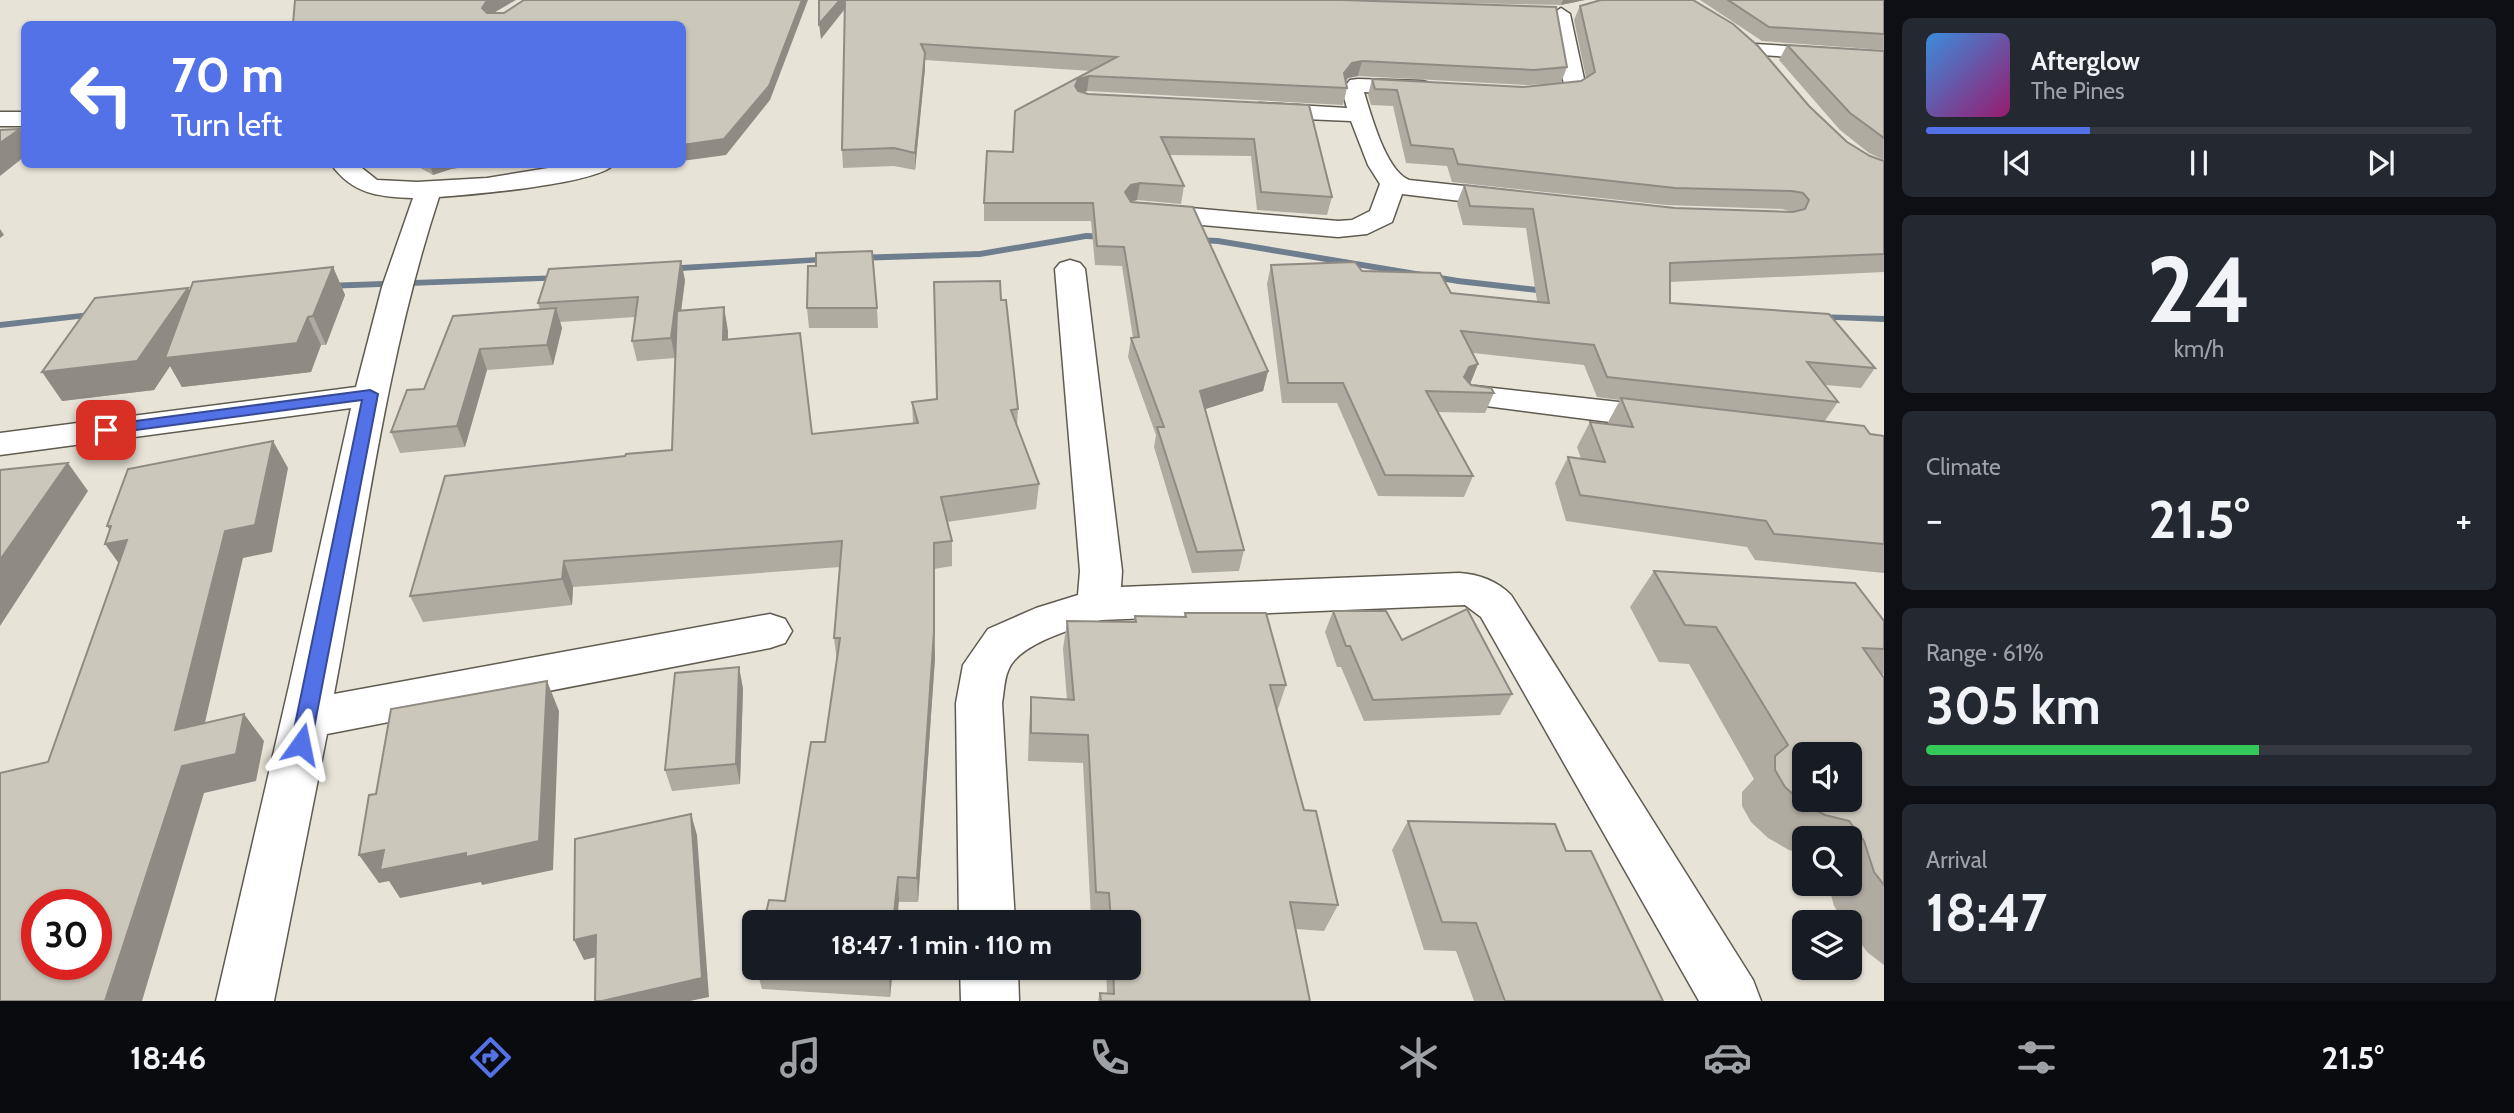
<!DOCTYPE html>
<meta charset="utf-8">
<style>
:root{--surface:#171b24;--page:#242831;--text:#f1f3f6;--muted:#9ea1a6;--line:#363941;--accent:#5472e7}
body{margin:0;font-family:Cabin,sans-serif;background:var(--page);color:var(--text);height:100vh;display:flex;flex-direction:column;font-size:26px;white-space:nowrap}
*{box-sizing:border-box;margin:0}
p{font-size:23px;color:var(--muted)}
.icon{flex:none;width:38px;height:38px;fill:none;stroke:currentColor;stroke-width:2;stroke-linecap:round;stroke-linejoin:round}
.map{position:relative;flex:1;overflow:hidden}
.side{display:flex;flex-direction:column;gap:18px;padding:18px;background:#0d0f14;width:630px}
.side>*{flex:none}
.guide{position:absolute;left:21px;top:21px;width:665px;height:147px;border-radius:10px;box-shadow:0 2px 5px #0004;background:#5472e7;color:#fff;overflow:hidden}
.controls{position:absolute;left:1792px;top:742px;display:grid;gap:14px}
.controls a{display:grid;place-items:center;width:70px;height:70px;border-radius:10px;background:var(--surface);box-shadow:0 2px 5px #0004;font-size:35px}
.speed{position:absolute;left:21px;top:889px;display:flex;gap:14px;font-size:35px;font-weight:700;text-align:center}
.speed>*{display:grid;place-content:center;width:91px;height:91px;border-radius:50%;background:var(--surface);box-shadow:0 2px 5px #0004;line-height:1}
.speed .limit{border:10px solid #d22;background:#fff;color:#111}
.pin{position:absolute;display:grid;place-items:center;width:60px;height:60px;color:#fff;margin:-30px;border-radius:14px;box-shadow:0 4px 10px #0006}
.me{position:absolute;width:77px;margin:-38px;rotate:12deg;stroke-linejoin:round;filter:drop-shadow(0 0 5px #0008)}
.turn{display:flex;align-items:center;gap:24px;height:147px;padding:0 35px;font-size:32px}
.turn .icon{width:91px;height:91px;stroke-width:2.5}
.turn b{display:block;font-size:49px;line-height:60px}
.big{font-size:52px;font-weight:700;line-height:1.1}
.side .tile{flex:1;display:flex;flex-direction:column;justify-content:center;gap:10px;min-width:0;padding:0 24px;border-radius:10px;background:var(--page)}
.side .dial{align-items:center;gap:0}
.dial b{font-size:91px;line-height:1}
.song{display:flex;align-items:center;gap:21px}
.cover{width:84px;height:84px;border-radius:10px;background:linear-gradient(135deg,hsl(210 70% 55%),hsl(320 70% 35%))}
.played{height:7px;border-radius:4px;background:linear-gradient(90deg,var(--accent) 30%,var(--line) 30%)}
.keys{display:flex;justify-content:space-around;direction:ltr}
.heat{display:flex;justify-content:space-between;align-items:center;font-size:38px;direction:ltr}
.charge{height:10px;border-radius:5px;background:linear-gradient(90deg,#34c759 61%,var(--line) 0)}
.trip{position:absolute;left:742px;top:910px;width:399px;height:70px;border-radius:10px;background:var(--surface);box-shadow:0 2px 5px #0004;font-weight:700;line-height:70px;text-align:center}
.tabs{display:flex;height:112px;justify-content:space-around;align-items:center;background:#090b0e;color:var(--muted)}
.tabs .icon{width:49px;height:49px}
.tabs .active{color:var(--accent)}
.tabs b{font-size:32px;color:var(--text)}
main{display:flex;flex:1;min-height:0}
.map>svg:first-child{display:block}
</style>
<main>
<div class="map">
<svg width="1884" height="1001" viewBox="0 0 1884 1001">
<rect width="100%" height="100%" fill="#e8e3d7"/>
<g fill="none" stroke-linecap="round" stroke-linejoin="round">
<g fill="#6e7e8f" fill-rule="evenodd">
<path d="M1086 233 1111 234 1116 237 1111 240 1086 239 980 257 856 261 851 258 856 255 980 251Z"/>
<path d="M1191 237 1218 238 1458 278 1555 289 1560 292 1555 295 1458 284 1218 244 1187 242V238Z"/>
<path d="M836 256 840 257V261L664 272 659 269 664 266Z"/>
<path d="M564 275 568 276V280L325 289 320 286 325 283Z"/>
<path d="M100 311 104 312V316L0 328V322Z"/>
<path d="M1815 314 1884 316V322L1811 319V315Z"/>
</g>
<defs>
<g id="minor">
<path d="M1561 8 1570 14 1586 88C1575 102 1539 104 1523 100L1520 95 1523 90 1564 85 1552 14Z"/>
<path d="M1755 44 1884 52V64L1748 54 1745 50 1748 46Z"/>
<path d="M1358 79 1422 81 1430 83 1433 88 1430 93 1422 95 1364 92C1371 115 1386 171 1409 180L1511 191 1520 193 1524 199 1520 205 1511 207 1402 194 1392 222 1367 234 1338 237 1146 220 1137 218 1133 212 1137 206 1146 204 1338 221 1352 220 1370 211 1380 184 1368 165 1351 121 1260 117 1252 115 1249 110 1252 105 1260 103 1347 108 1342 90 1350 80Z"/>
<rect x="0" y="112" width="24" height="14"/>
<path d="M331 164H357L377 180 417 182 487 178 573 164H614C600 184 467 195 439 197 386 358 366 527 334 694L770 614 785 619 792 631 785 643 770 648 327 734 274 1001H216L289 686 351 408 0 455V433L356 387 382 287 413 198C379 197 352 194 331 164Z"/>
<path d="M1070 260 1080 263 1085 269 1122 571 1121 587 1459 573C1479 574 1497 581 1511 595L1753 980 1761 1001H1699L1481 617 1465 605 1101 620C1075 628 1017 644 1008 671 1004 680 1004 693 1002 703L1015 922H959L956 703 963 665 988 629 1036 608 1078 595 1080 571 1055 269 1060 263Z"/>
<path d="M1475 386 1664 407 1676 410 1682 418 1676 426 1664 429 1463 403 1458 396 1463 389Z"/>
<path d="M960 968H1018L1019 1001H961Z"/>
</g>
</defs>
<use href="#minor" stroke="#5f5b50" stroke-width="3"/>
<use href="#minor" fill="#fff" fill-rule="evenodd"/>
</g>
<g fill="#afaba1">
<path d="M819 0H1585L1561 5 1362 1 1567 67 1561 83 1528 85 1358 76 1348 78 1346 81 1347 88 1343 105 1087 91 1083 93 1088 94 1309 105 1332 197 1327 215 1257 210 1251 156 1169 155 1184 186 1181 204 1137 200 1132 202 1268 371 1263 391 1205 409 1244 550 1239 571 1192 573 1154 447 1156 435 1128 357 1131 338H1133L1122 266 1095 265 1091 221H984V203L1013 152 1091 71 925 60V68L915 170 894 166 843 168 842 150 845 9 821 39Z"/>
<path d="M1700 0H1884V50L1762 41Z"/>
<path d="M1580 6 1809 106 1847 142 1870 156 1884 161V272L1670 282V303L1875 368 1861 388 1825 385 1838 402 1824 422 1870 434 1884 436V573L1755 560 1747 547 1566 521 1555 483 1568 457 1581 459 1577 447 1590 422 1607 424 1620 400 1597 397 1584 365 1473 353 1478 364 1470 384 1494 393 1485 413 1437 412 1473 476 1464 497 1378 496 1337 403H1282L1267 284 1271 265 1362 271 1451 293 1537 301 1526 228 1463 225 1457 203 1464 185 1675 208 1793 212 1782 209 1666 205 1452 182 1447 166 1406 163 1393 106 1371 105 1368 95 1372 79 1523 87 1581 81 1586 78 1574 20Z"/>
<path d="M1787 45 1884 51V160L1869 153 1840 130 1779 60Z"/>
<path d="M413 164H483L451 169 433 175Z"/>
<path d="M333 267 345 295 326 345H321L311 372 182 387 170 366 154 390 62 401 190 290Z"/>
<path d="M685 280 681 311 728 331V340L812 434 913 423 912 402 936 399 1001 300 1018 409 1017 426 1039 484 1036 509 947 522 952 541V566L934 569 935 658 918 902 785 901 825 742 837 662 834 638 840 567 573 587 572 605 423 622 410 596 625 456 672 450 675 358 637 361 632 341 635 317 560 322 562 328 553 365 487 370 465 447 400 453 391 432 424 389 453 316 540 310 538 303Z"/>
<path d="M807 308H877L878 328H809Z"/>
<path d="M1654 571 1884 621V674L1882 675 1884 678V965L1867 952 1850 928V922H1845L1834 906 1828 884H1850V838H1804V854L1789 850 1768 838 1751 822 1742 806V792L1754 779 1689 664 1659 662 1630 607Z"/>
<path d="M1333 611 1402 640 1512 694 1500 715 1364 721 1341 667H1337L1325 632Z"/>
<path d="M1185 613 1286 685 1277 712 1304 810 1338 905 1324 931 1296 929 1310 1001H1098L1100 993H1107L1106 968H1129V922H1104V919L1091 918 1083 763 1028 761 1029 726 1031 697 1067 700 1063 649 1067 621 1134 622 1135 616 1184 617Z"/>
<path d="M739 667 743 689 740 784 672 791 665 770Z"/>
<path d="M1408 821 1566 851 1663 1001H1474L1456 951 1424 950 1392 850Z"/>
<path d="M756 968H893L890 997 762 989Z"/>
</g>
<g fill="#8f8b83">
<path d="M489 0H516L490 15 482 8 486 2Z"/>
<path d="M802 0H808L770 100 726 155 682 161V145Z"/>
<path d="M840 0H846V7L821 39 819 24Z"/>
<path d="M1563 0H1585L1561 5Z"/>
<path d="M925 53V68L915 170V153Z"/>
<path d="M1362 61 1358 76 1348 78 1340 88 1344 73 1352 63Z"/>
<path d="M1089 76 1087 91 1077 95 1075 86 1078 79Z"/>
<path d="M20 129 24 137V157L0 176V143Z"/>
<path d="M430 164H483L451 169 433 175Z"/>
<path d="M1140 183 1137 200 1128 202 1125 192 1131 185Z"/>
<path d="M0 229 4 235 0 238Z"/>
<path d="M681 261 685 280 675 358 671 338Z"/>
<path d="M333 267 345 295 326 345 313 316Z"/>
<path d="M188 288 203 315 308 317 321 345 311 372 182 387 170 366 154 390 62 401 42 372Z"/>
<path d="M724 307 728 331 727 365 723 340Z"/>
<path d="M556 308 562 328 553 365 547 345Z"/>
<path d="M480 349 487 370 465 447 457 426Z"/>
<path d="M1478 364 1470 384 1458 392 1469 367Z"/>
<path d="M1268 371 1263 391 1196 412 1200 391Z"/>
<path d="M273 441 288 468 272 552 243 558 197 757 175 730 225 531Z"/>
<path d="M68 463 88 491 0 626V560Z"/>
<path d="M107 526H111L127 540 125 572 105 544 118 542Z"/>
<path d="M564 561 573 587 572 605 562 579Z"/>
<path d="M934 632 935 658 918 902 917 878Z"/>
<path d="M739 667 743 689 740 784 736 764Z"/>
<path d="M547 681 559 711 553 870 482 885 481 882 400 898 389 881 379 883 359 855 384 850 466 853Z"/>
<path d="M244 714 264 741 256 781 204 793 142 1001H105L182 766Z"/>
<path d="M691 814 697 835 709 997 690 1001H602Z"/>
<path d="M898 877 899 901 897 922H893Z"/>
<path d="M596 935 605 955 584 960 574 940Z"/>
<path d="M889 968H893L890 997 889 974Z"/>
</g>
<g fill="#ccc7bb" stroke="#8f8b83" stroke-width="2" fill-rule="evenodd">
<path d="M295 0H489L486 2 482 8 487 13H504L524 0H802L769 86 724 139 682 145V24H293Z"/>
<path d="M819 0H840L819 24Z"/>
<path d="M845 0H1342L1556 7 1567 67 1534 70 1362 61 1352 63 1344 73 1347 88 1089 76 1078 79 1075 86 1078 91 1088 94 1309 105 1332 197 1261 192 1254 139 1161 137 1184 186 1140 183 1131 185 1125 192 1131 202 1193 207 1268 371 1200 391 1244 550 1197 552 1157 427H1164L1131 338 1139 337 1124 247 1097 246 1093 203H984L987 151 1013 152 1015 111 1117 57 921 44 925 53 915 153 894 148 842 150Z"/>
<path d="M1601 0H1693L1733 24 1758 46 1809 106 1847 142 1870 156 1884 161V254L1670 263V303L1829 314 1875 368 1807 362 1838 402 1607 377 1594 345 1461 331 1478 364 1469 367 1464 377 1471 385 1491 388 1494 393 1426 391 1473 476 1385 475 1343 383H1288L1271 265 1355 262 1362 271 1440 273 1451 293 1549 303 1533 209 1470 206 1464 185 1675 208 1793 212 1805 209 1809 200 1803 193 1792 191 1675 188 1458 164 1453 149 1411 145 1397 90 1375 89 1372 79 1523 87 1581 81 1595 72 1580 6Z"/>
<path d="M1728 0H1884V34L1769 27Z"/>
<path d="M1787 45 1884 51V138L1850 113Z"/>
<path d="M20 129 0 143V130Z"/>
<path d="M872 251 877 308H807L808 266H816V253Z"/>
<path d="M681 261 671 338 632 341 638 297 538 303 549 269Z"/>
<path d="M333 267 313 316 308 317 297 343 165 358 193 282Z"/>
<path d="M1000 281 1001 300H1006L1018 409 1011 410 1039 484 941 497 952 541 934 543V632L917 878 898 877 893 922H764L769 900 785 901 811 742H825L840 638H834L842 541 564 561 562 579 410 596 445 476 625 456 626 454 672 450 677 311 724 307 723 340 800 333 812 434 918 423 912 402 937 399 934 282Z"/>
<path d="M188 288 137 361 42 372 95 298Z"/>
<path d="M556 308 547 345 480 349 457 426 391 432 407 390 424 389 453 316Z"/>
<path d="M1621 398 1864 426 1870 434 1884 436V544L1774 534 1766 521 1580 495 1568 457 1605 462 1590 422 1633 427Z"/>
<path d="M273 441 255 525 225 531 175 730 244 714 236 754 182 766 105 1001H0V773L48 762 127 540 105 544 111 526H107L128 469ZM37 905H96V964H37Z"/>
<path d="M68 463 0 560V470Z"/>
<path d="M1654 571 1855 583 1884 621V649L1863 648 1884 678V885L1874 872 1864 841 1849 821 1825 815 1803 803 1785 787 1775 770V756L1788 745 1716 627 1685 625ZM1804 754H1850V800H1804Z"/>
<path d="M1467 609 1512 694 1373 700 1350 646H1346L1333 611H1386L1402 640Z"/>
<path d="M1185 613H1266L1286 685H1270L1304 810 1316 811 1338 905 1290 902 1310 1001H1101L1100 993 1114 994 1113 968H1129V922H1111L1109 893 1096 892 1088 735 1031 733V697L1074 700 1067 621 1136 622 1135 616 1186 617Z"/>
<path d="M739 667 736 764 665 770 675 673Z"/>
<path d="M547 681 539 841 466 857V853L380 870 384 850 359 855 369 795 376 794 391 709Z"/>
<path d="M691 814 702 978 602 1001H595L596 935 574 940 575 839Z"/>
<path d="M1408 821 1555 824 1566 851H1591L1663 1001H1505L1476 923 1442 922Z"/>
<path d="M778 968H889V974Z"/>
</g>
<path fill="#5472e7" stroke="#374a96" stroke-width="2" d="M370 390 378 394 311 744 308 750 301 752 294 750 291 744 362 400 106 434 99 430 106 425Z"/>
</svg>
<div class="controls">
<a><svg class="icon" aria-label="sound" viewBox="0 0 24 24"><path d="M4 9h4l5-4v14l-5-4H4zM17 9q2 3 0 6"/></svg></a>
<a><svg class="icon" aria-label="search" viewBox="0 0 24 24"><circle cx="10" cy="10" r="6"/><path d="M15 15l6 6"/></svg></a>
<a><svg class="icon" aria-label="layers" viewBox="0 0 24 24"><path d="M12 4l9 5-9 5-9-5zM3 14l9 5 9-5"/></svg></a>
</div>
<div class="speed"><div class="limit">30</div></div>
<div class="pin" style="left:106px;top:430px;background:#d93025"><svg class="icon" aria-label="arrive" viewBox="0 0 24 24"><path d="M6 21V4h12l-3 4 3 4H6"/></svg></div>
<svg class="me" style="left:301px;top:744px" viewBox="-20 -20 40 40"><path d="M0-17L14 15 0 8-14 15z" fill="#5472e7" stroke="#fff" stroke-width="4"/></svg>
<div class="trip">18:47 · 1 min · 110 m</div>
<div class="guide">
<div class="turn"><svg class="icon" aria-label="left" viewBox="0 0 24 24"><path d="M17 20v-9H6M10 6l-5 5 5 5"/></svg><div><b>70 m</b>Turn left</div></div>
</div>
</div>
<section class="side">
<div class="tile">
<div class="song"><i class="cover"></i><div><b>Afterglow</b><p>The Pines</p></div></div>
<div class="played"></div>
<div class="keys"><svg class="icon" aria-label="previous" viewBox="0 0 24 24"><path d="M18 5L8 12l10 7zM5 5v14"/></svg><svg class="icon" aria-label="pause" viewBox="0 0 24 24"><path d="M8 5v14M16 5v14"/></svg><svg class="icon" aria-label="next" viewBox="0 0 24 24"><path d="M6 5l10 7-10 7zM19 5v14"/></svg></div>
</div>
<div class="tile dial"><b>24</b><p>km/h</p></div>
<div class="tile"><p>Climate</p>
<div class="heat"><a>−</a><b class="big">21.5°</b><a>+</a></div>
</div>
<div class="tile"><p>Range · 61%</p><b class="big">305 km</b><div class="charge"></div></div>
<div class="tile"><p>Arrival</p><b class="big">18:47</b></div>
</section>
</main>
<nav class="tabs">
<b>18:46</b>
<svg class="icon active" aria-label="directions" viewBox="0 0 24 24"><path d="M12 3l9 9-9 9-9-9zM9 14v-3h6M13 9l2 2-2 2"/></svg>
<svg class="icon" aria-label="music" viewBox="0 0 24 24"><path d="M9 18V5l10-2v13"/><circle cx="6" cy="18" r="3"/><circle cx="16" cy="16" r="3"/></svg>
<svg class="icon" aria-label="phone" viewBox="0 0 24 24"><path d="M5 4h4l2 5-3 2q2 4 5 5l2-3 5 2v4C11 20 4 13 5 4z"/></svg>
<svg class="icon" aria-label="climate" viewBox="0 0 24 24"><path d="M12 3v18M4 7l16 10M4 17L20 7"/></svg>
<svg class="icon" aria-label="car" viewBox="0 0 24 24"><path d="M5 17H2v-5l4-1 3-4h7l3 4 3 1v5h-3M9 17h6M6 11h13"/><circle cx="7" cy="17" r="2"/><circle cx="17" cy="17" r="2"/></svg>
<svg class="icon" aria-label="filters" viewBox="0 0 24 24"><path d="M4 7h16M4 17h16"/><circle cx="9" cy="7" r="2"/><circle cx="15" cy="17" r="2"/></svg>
<b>21.5°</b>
</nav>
